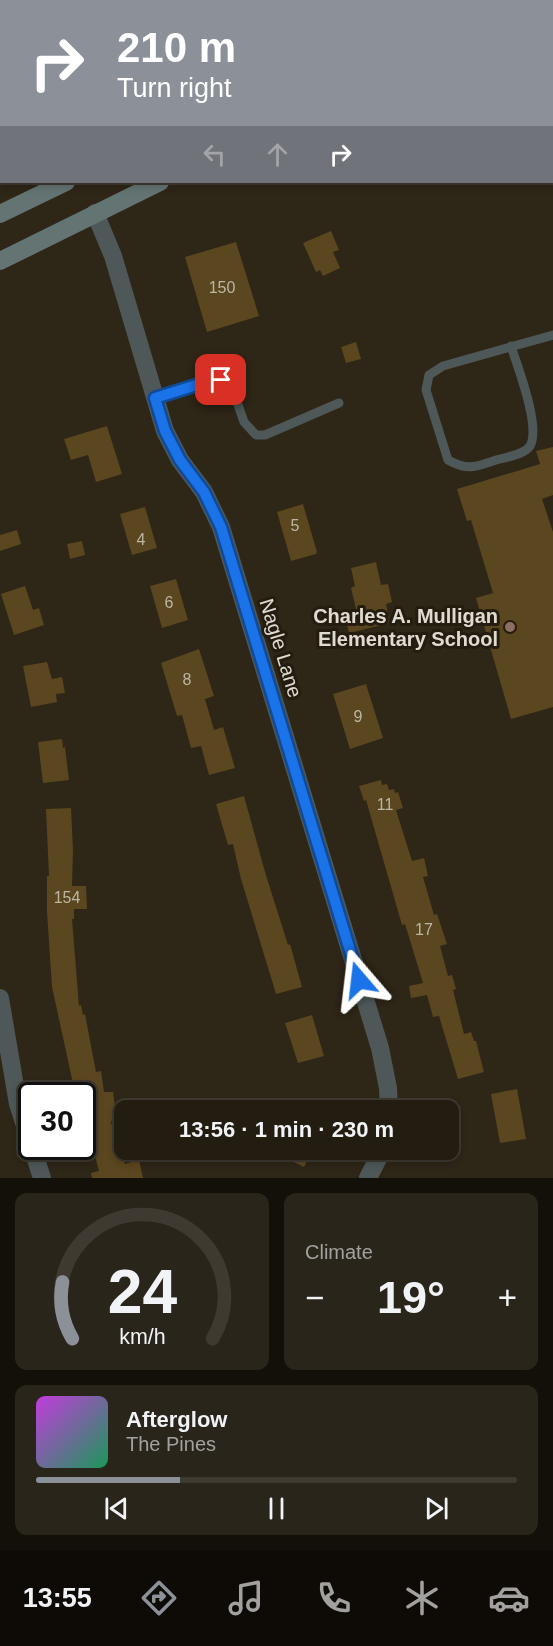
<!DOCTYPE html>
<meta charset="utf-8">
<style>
:root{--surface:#221c11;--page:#2a251a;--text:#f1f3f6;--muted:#a2a19f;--line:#3f3a31;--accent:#8c9099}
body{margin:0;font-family:Arial,sans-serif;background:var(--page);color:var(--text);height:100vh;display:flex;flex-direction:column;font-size:22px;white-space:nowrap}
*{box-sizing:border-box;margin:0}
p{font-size:20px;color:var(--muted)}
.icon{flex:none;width:33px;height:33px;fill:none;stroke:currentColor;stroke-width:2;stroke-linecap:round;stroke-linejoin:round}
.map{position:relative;height:1178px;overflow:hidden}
.panel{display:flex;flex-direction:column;gap:15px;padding:15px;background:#130f09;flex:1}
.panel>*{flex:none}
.hud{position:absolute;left:0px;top:0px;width:554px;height:183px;box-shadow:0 3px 9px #0003,0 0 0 2px var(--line);background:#8c9099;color:#fff;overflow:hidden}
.speed{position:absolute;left:18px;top:1082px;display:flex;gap:12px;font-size:30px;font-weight:700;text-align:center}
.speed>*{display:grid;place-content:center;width:78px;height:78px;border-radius:50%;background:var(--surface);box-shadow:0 3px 9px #0003,0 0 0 2px var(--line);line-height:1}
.speed .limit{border:3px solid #111;border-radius:9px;background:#fff;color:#111}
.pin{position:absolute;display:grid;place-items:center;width:51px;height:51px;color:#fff;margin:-26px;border-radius:12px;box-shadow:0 3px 9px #0006}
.me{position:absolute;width:66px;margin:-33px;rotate:343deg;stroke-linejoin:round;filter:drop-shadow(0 0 4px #0008)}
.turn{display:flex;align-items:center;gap:21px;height:126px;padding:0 18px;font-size:27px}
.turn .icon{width:78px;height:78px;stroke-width:2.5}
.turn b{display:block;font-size:42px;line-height:51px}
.lanes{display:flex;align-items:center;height:57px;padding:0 18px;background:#0003;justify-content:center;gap:30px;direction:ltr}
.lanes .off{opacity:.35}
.big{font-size:45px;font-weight:700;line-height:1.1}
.panel .card{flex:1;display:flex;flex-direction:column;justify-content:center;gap:9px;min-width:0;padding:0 21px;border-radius:12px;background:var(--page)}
.panel .dial{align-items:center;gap:0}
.dial svg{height:156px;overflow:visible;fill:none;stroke:var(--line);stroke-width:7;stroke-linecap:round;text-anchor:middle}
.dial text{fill:var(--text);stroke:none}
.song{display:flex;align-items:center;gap:18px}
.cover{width:72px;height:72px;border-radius:9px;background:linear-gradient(135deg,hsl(290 70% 55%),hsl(150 70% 35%))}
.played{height:6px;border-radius:3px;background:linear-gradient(90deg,var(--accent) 30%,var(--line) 30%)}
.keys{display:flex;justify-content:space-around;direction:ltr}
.heat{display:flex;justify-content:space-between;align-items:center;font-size:33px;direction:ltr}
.panel .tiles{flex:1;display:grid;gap:15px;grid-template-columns:1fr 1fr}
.card:last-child{grid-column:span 2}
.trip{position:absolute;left:114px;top:1100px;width:345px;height:60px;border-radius:12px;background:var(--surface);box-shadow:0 3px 9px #0003,0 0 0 2px var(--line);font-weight:700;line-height:60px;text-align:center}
.tabs{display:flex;height:96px;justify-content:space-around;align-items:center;background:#0e0b07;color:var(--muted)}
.tabs .icon{width:42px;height:42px}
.tabs .selected{color:var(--accent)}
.tabs b{font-size:27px;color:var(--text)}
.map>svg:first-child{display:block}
</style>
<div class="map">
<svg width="553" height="1178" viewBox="0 0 553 1178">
<rect width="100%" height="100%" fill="#2e2617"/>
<path fill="#3c3424" d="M0 0H192L2 2 0 96Z"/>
<g fill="#5a461f">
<path d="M331 231 339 250 333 252 340 268 323 276 320 270 316 272 303 243Z"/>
<path d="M236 242 259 316 207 332 185 257Z"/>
<path d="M356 342 361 359 346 363 341 347Z"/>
<path d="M107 426 122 474 96 482 88 455 71 460 64 439Z"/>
<path d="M553 447V495L542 499 553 532V707L511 719 476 598 493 593 471 520 467 521 457 489 540 464 536 451Z"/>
<path d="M303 504 317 552 316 554 291 561 277 512Z"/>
<path d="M145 507 157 548 132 555 120 514Z"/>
<path d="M17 530 21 544 0 551V535Z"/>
<path d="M82 541 85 555 70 559 67 544Z"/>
<path d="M376 562 381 585 388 584 392 602 386 604 390 623 349 633 345 616 357 613 351 588 355 586 351 568Z"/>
<path d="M176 579 188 620 162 628 150 586Z"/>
<path d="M25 586 33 610 39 608 44 625 14 635 1 594Z"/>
<path d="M199 649 214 696 205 699 214 730 223 727 235 768 209 775 201 746 191 748 182 715 177 716 161 663Z"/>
<path d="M47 662 52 679 62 677 65 693 56 694 57 702 31 707 23 666Z"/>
<path d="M366 684 383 738 350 749 333 694Z"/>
<path d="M62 739 63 748 65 747 69 780 43 783 38 742Z"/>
<path d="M381 780 382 785 387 784 389 790 394 789 395 793 398 792 403 808 396 810 412 861 424 858 428 876 423 877 434 915 437 914 447 944 440 946 448 976 452 975 456 989 453 990 464 1034 471 1032 474 1041H476L484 1072 458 1079 439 1016 433 1017 427 995 411 998 409 986 423 983 405 924 402 925 366 800 364 801 359 786Z"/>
<path d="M244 796 265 872 288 945 290 944 302 987 276 994 241 879 233 844 228 845 216 804Z"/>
<path d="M71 808 73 850 72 886H86L87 909H74V919H72L79 1006 81 1005 83 1015 85 1014 96 1072 101 1071 104 1092H113L116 1113 111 1122 117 1143H119L125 1164 139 1160 143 1178H92L91 1173 99 1171 85 1118H82V1095H77L76 1088H74L52 987 47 912V876H49L46 809Z"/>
<path d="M312 1015 324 1056 298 1063 285 1023Z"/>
<path d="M517 1089 526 1139 500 1143 491 1094Z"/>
<path d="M267 1149H313L304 1167Z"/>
</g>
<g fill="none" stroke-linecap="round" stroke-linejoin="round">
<g stroke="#4e5858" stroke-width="9">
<path d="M41 2 42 0"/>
<path d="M129 2 132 0"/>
<path d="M0 34H2"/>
<path d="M0 76 2 75"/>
<path d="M511 346C518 368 541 427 530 446 524 455 506 457 496 460 475 467 468 471 448 460L426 390 429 375 443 366 553 335"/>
<path d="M155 398C178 391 208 374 231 385L244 422 256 435H265L339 403"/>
</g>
<g stroke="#4e5858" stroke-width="18">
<path d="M95 213 113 256 165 431 180 460 204 492 221 527 380 1048 388 1088 389 1110"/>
<path d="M0 998 18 1104 42 1178"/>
<path d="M368 1178 383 1149"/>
</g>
<g stroke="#647473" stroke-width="18">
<path d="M431 2 434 0"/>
<path d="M525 2 528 0"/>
<path d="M0 214 66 182"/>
<path d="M0 261 160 182"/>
</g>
<defs>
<g id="rail">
<path d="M225 2 228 0"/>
<path d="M256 2 259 0"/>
<path d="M0 113 2 112"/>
<path d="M0 129 2 128"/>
</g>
</defs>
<use href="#rail" stroke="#aaa49a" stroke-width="7"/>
<use href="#rail" stroke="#241c0e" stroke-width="4.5" stroke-dasharray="14" stroke-linecap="butt"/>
</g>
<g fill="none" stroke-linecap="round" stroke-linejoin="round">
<defs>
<path id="route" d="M221 380 206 382 155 398 165 431 180 460 204 492 221 527 359 980"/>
</defs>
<use href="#route" stroke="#114b97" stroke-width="15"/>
<use href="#route" stroke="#1a73e8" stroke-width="10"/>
</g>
<circle fill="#8d6e63" stroke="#241c0e" stroke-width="2" cx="510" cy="627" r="6"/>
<g text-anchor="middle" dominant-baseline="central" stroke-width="6" stroke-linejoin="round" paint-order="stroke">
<g font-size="16" fill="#beb6a5">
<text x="222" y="287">150</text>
<text x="295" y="525">5</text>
<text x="141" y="539">4</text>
<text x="169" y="602">6</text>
<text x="187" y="679">8</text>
<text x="358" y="716">9</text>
<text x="385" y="804">11</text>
<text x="67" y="897">154</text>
<text x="424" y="929">17</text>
</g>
<g font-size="20" font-weight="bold" fill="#e0dbd2" stroke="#241c0e" text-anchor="end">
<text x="498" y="616">Charles A. Mulligan<tspan x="498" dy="23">Elementary School</tspan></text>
</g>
<g font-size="20" fill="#e0dbd2" stroke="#241c0e">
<text transform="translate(281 648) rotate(73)">Nagle Lane</text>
</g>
</g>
</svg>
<div class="speed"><div class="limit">30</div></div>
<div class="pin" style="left:221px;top:380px;background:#d93025"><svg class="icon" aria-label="arrive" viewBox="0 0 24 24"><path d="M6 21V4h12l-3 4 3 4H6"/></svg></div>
<svg class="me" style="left:359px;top:980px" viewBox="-20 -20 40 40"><path d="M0-17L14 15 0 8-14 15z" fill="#1a73e8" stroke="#fff" stroke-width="4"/></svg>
<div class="trip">13:56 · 1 min · 230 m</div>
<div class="hud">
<div class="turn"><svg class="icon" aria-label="right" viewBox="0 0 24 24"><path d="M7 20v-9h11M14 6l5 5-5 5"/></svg><div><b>210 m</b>Turn right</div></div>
<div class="lanes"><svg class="icon off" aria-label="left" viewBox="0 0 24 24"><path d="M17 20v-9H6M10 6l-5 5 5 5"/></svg><svg class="icon off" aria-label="ahead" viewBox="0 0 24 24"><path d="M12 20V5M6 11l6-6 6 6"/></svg><svg class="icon" aria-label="right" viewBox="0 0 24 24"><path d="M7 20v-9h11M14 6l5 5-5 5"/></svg></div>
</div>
</div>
<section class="panel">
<div class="tiles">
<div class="card dial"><svg viewBox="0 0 100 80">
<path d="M14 69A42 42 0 1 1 86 69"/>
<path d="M14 69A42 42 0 0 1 9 40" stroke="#8c9099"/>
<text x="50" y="56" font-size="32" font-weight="700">24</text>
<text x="50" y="72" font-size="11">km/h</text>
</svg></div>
<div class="card"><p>Climate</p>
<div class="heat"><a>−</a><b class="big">19°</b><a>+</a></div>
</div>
<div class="card">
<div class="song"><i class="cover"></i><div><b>Afterglow</b><p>The Pines</p></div></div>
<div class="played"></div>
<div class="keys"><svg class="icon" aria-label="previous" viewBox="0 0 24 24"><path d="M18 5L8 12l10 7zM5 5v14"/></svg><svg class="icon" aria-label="pause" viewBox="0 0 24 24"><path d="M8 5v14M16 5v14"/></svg><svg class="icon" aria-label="next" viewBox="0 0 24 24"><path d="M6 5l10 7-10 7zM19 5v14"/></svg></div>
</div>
</div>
</section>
<nav class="tabs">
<b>13:55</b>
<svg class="icon selected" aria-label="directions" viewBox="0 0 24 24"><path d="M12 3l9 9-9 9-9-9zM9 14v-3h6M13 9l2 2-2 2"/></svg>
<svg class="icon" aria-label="music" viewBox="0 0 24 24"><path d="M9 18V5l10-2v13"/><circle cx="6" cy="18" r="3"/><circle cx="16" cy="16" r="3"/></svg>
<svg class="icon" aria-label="phone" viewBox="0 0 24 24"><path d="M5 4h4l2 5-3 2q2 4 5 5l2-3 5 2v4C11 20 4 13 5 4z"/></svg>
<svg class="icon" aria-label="climate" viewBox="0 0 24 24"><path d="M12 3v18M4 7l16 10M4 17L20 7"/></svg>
<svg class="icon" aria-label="car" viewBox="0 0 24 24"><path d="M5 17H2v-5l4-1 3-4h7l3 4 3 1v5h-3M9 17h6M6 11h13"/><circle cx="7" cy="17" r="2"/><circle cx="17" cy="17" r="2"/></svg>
</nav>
